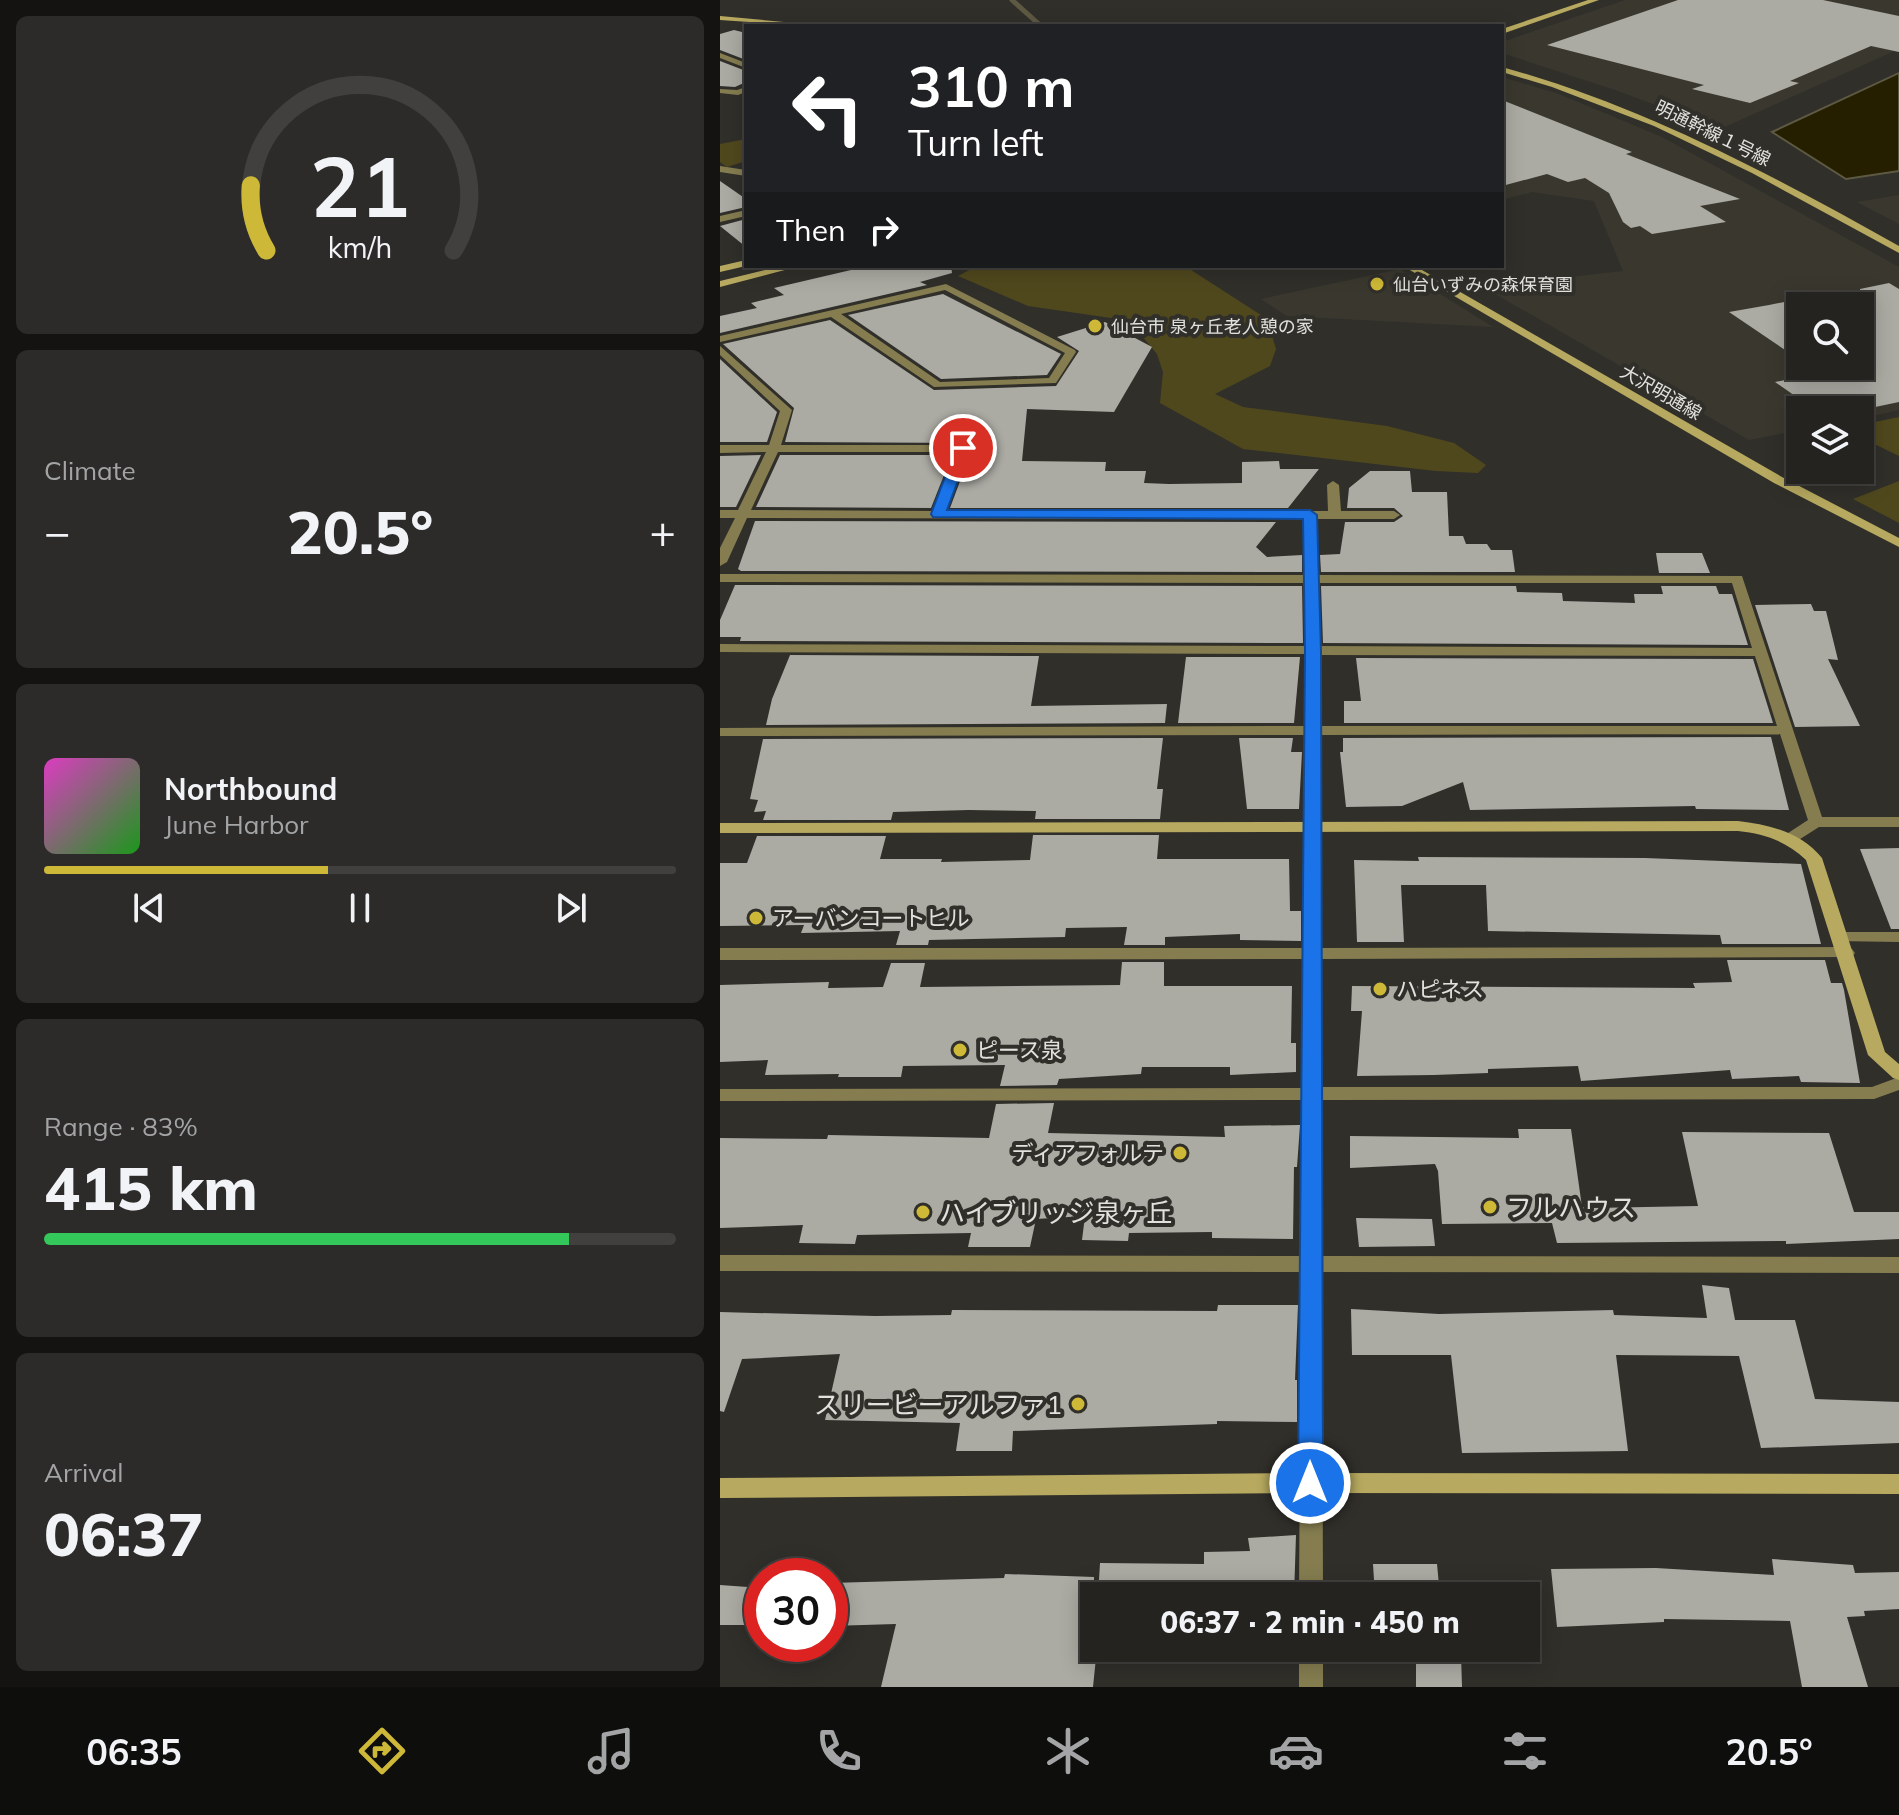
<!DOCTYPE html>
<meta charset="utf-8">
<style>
:root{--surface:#242320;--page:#2c2b29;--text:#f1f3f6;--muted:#a3a4a5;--line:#41403e;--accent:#ceb837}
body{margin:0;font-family:Mulish,"Noto Sans JP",sans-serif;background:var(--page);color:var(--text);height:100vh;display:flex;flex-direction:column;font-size:30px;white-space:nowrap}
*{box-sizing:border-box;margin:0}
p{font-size:26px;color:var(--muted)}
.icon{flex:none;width:44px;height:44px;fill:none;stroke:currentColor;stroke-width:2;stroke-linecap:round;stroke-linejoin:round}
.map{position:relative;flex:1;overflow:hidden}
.panel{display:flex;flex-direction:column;gap:16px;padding:16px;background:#141312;width:720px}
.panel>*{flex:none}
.banner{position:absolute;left:24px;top:24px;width:760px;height:244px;border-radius:0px;box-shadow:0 4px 20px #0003,0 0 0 2px var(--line);background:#202124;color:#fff;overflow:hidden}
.buttons{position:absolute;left:1066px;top:292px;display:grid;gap:16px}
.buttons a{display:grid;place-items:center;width:88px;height:88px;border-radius:0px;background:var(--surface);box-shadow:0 4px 20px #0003,0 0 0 2px var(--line);font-size:40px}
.speed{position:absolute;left:24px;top:1558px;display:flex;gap:16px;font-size:40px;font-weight:700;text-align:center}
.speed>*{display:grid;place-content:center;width:104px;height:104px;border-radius:50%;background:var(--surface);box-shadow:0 4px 20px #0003,0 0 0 2px var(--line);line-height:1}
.speed .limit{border:12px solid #d22;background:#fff;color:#111}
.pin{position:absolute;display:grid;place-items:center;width:68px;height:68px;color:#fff;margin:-34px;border:4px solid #fff;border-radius:50%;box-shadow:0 2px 8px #0007}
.me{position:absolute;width:88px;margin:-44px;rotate:0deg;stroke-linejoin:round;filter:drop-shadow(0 0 6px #0008)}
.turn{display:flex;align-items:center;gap:28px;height:168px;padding:0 32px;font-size:36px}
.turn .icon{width:104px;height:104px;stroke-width:2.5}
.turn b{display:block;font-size:56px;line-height:68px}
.then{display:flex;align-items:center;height:76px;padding:0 32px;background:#0003;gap:16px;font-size:30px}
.big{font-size:60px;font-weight:800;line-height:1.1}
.panel .widget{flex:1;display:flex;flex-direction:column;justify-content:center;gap:12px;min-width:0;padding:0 28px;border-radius:12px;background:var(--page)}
.panel .dial{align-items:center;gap:0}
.dial svg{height:208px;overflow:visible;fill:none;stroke:var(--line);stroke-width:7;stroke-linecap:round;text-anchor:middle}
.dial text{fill:var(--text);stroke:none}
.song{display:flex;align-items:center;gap:24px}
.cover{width:96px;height:96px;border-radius:12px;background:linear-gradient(135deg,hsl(310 70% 55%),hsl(120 70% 35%))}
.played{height:8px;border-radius:4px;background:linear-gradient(90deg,var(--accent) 45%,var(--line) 45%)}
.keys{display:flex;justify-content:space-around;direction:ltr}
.heat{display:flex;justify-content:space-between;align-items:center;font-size:44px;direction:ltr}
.charge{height:12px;border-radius:6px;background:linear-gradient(90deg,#34c759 83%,var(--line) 0)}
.trip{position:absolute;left:360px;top:1582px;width:460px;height:80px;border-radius:0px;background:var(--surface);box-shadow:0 4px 20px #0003,0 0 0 2px var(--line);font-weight:800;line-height:80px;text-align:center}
.tab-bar{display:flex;height:128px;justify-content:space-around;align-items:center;background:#0e0e0d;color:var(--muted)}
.tab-bar .icon{width:56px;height:56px}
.tab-bar .active{color:var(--accent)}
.tab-bar b{font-size:36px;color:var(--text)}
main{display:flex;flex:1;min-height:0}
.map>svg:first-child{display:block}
</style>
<main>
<section class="panel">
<div class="widget dial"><svg viewBox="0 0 100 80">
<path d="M14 69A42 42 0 1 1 86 69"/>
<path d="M14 69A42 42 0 0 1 8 44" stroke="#ceb837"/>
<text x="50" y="56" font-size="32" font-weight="700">21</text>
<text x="50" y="72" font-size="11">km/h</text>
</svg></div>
<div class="widget"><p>Climate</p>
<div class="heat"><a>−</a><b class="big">20.5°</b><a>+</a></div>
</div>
<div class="widget">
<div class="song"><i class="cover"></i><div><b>Northbound</b><p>June Harbor</p></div></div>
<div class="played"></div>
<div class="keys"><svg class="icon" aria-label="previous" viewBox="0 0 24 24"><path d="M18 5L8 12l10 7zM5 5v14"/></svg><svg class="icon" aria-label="pause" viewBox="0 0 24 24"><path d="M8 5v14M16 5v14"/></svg><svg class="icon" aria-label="next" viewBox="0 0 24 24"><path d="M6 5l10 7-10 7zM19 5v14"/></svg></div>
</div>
<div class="widget"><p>Range · 83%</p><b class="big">415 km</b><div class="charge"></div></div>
<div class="widget"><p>Arrival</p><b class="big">06:37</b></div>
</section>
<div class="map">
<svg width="1179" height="1687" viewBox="0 0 1179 1687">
<rect width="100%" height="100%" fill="#302f2a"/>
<g fill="#3a382e" fill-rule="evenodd">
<path d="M905 0H1179V49L1000 129 898 91 782 53V42Z"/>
<path d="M782 77 839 94 942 137 1179 267V410L1140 419V410H1080V430L1029 440 763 287 903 271 874 201 812 192 782 200ZM1080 306H1140V366H1080Z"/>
<path d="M1179 195V224L1137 202Z"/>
<path d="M680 269 773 327 567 316 541 299Z"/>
</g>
<g fill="#50481d">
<path d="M26 139V161L7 167 0 162V144Z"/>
<path d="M257 266H465L547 319 556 349 550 366 495 394 523 407 667 426 734 443 766 465 758 473 716 471 523 449 440 403 443 372 437 354 422 336 398 319 308 306 238 276Z"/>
<path d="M1179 417V456L1140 437V425Z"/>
<path d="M1179 481V523L1133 499Z"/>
</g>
<path fill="#251f00" stroke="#5d5943" stroke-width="2" d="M1179 73V171L1126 179 1052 132Z"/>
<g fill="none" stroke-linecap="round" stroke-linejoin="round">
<path stroke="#5d5943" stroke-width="5" d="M292 0 321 26"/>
</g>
<g fill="#abaaa3">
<path d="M958 0H1103L1179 16V52L1151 46 1070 81 1079 83 1030 103 972 89 984 85 827 45Z"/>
<path d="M14 30 26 33V60L0 50V34Z"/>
<path d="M0 61 26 71V82L15 87 0 86Z"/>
<path d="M782 100 912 152 906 154 1020 199 980 206 1006 222 932 234 920 226 911 228 903 222 889 193 865 178 848 182 827 174 782 186Z"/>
<path d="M0 181 26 199V207L0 213Z"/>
<path d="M26 219V247L0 226Z"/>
<path d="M148 266H231L232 273 200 282 207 285 0 333V316L37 308 31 303 64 295 54 288Z"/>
<path d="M1169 283 1179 289V402L1141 410H1095L1055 382 1099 373 1089 366H1140V289Z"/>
<path d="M223 294 341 354 327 375 221 379 128 315Z"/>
<path d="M1080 299V360L1009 312 1049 305Z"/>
<path d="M110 320 214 390 336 386 359 351 337 337 385 322 432 347 394 412 307 409 302 461 386 462 385 471H426L424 483 449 484 522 483V462L559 461 560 469H599L568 508H230L252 449 250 443 65 442 74 408 3 344Z"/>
<path d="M0 359 57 412 47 442H0Z"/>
<path d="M41 455 16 507H0V456Z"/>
<path d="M60 455H232L211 508 36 507Z"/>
<path d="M650 471H690L692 492H727L729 536H743L746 544H767L771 550H792L795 572H601L600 555 620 554 625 522H674L683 516 674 508H627L629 488Z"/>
<path d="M35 521 556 522 536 547 547 557 582 555V572L21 571 18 569Z"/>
<path d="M936 553H982L990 573H939Z"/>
<path d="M15 585 582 586 583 643 20 641 21 637H0V620Z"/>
<path d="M601 586H796L797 592 842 593 843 601 915 603 914 594H943L941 586H996L999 594H1012L1028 645 603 643Z"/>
<path d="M1091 604 1094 611H1106L1118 660 1108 659 1140 726 1075 727 1035 605Z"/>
<path d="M70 655 319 656 311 706 447 704 445 723 46 725 52 699Z"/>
<path d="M466 657H580L574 723H458Z"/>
<path d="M636 658 1033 659 1053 723H624V701H641Z"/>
<path d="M1051 737 1069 810 976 809 975 806 750 810 743 782 682 806 626 807 620 752H623V738Z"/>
<path d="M443 738 437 789H443L440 819H315L316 811 249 810 173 812 171 820H43L46 811 34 812 38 800 30 799 43 739Z"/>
<path d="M519 738H573L571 752H582L579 809H527Z"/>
<path d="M313 835H439L437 859H569L570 911H581V941L520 940V934L445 937V945H404L407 927 346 928 345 937 209 940 208 945H176L180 931 81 933 84 925 0 926V863H27L37 836H166L160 859H222L221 862 310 860Z"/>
<path d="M1179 848V929H1171L1140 849Z"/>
<path d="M698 857 925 858 1081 864 1101 944H1002L1000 935 768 931 766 885H681L684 942H637L634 860 699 861Z"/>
<path d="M1007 960H1105L1111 983H1122L1124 990 1140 1083 1081 1082 1079 1076 1012 1079 1010 1070 861 1081 858 1066 768 1069V1073L714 1075 637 1076 642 1011H631L632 986 975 988 973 983 1012 982Z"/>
<path d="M402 962H444V986H572L571 1043H576V1072L510 1075V1067H422L421 1074 339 1079 337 1085 280 1086 285 1065 183 1066 181 1077H118L119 1074 45 1075 48 1060 0 1062V985L109 982 108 988 163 987 171 963H205L200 987 400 985Z"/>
<path d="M334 1103 328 1133 505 1137 504 1126 580 1125 577 1167H574L573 1239 492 1238V1232L409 1233 408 1241 362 1240 365 1216 316 1219 310 1247H248L251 1233 137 1235 135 1244 79 1243 83 1225 0 1228V1138L107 1139 108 1135 269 1138 276 1104Z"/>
<path d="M798 1129H851L862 1207 873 1208 978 1206 962 1132 1109 1133 1134 1212H1179V1239L1066 1244V1241L837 1243 832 1223 722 1224 718 1171 715 1164 630 1168V1136L799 1138Z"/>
<path d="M636 1218 712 1219 715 1246 639 1247Z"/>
<path d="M982 1285 1009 1288 1015 1320H1075L1095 1399 1179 1402V1443L1041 1448 1019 1356 896 1355 908 1451 742 1453 731 1355H632L631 1309 719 1314 893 1310 894 1315 987 1318Z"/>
<path d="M498 1305H578L575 1380H577V1422L497 1421V1424L293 1431 292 1451H236L240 1423 105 1420 120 1354 22 1359 4 1412 0 1411V1312L155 1316 231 1315 232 1310 497 1311Z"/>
<path d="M576 1535 574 1596H378L380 1563 484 1564V1552L530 1551 528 1538Z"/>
<path d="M1052 1559 1133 1565 1135 1573 1179 1572V1609L1144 1611 1145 1616 1127 1617 1148 1687H1082L1070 1621 944 1619V1622L837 1627 831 1569 936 1568 1054 1575Z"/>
<path d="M653 1564H717L720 1596H655Z"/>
<path d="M285 1574 374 1577V1648H377L373 1687H161L176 1624 110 1626V1583L284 1578Z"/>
<path d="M0 1585 42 1588V1625H0Z"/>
<path d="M696 1652 741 1655 742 1687H696Z"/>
</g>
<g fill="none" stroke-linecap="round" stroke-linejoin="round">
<g fill="#857d50" fill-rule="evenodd">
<path d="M0 53 26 63V68L0 58Z"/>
<path d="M26 87V92L18 95 0 93V89L17 90Z"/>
<path d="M0 166 26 170V176L0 172Z"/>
<path d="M26 210V216L0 222V216Z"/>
<path d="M226 284 355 350 356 352 336 383 214 387 111 317 0 342V336ZM225 290 345 353 329 378 220 382 121 314Z"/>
<path d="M0 346 72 410 61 445H247L249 448 226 511H608L607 485 613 481 619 485 621 511H674L680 515 674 519H596L598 575 1022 576 1102 817H1179V827H1099L1077 841H1065L1063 838 1065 835 1088 820 1060 734 600 735 601 948 1126 947 1132 949 1135 953 1132 957 601 959V1087H1152L1179 1077V1090L1154 1099 601 1100 602 1256 1179 1257V1273L602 1272 603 1596H579L581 1272 0 1271V1255L582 1256 583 1100 0 1101V1089L583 1088 584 959 0 960V948H584L585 735 0 736V728L585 726 586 654 0 652V644L586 646 585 583 0 582V574L585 575 584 519 27 518 7 562 0 566V548L15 518H0V510H18L46 452 0 453V445H49L60 411 0 355ZM58 452H236L213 511 31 510ZM598 583H1012L1032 648 600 646ZM600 655 1035 656 1057 726H600Z"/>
<path d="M1121 932H1179V942L1115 941 1113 937Z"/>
<rect x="579" y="1648" width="24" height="39"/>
</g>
<g fill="#b7a95f" fill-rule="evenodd">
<path d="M868 0H879L782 34V29Z"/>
<path d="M0 16 86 24 90 26 0 20Z"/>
<path d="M782 67C923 106 1052 175 1179 246V253L1032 173 934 126 832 87 782 72Z"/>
<path d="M26 260V266L0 272V266Z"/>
<path d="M62 266H80L0 287V281Z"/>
<path d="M683 266H695L1062 477 1179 538V547L1054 483Z"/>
<path d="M1018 821C1050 825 1081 832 1102 858L1165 1052 1179 1064V1080L1173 1078 1148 1055 1086 860C1066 841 1045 834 1018 831L0 833V823Z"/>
<path d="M590 1473 1179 1474V1494L590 1493 0 1498V1478Z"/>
</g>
</g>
<path fill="#1a73e8" stroke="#114b97" stroke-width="2" d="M243 444 250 448 227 510H590L597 515 601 652 603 1483 599 1491 590 1494 581 1491 578 1483 585 652 583 519 213 517 211 514 236 448Z"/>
<g fill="#ceb837" stroke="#302f2a" stroke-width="3">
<circle cx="657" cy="284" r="8"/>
<circle cx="375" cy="326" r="8"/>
<circle cx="36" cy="918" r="8"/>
<circle cx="660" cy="989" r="8"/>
<circle cx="240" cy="1050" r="8"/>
<circle cx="460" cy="1153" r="8"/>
<circle cx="770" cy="1207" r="8"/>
<circle cx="203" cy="1212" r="8"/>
<circle cx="358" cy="1404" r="8"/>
</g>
<g text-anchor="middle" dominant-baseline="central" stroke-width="8" stroke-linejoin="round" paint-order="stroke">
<g font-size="18" fill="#e1e1de" stroke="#302f2a">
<text transform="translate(993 133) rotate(26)">明通幹線１号線</text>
<text transform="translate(941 392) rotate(30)">大沢明通線</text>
</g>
<g font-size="18" fill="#e1e1de" stroke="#302f2a" text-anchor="start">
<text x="673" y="284">仙台いずみの森保育園</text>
<text x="391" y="326">仙台市 泉ヶ丘老人憩の家</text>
</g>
<g font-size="22" fill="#e1e1de" stroke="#302f2a" text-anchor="start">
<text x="52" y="918">アーバンコートヒル</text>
<text x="676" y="989">ハピネス</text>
<text x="256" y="1050">ピース泉</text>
<text x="444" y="1153" text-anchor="end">ディアフォルテ</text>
</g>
<g font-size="26" fill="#e1e1de" stroke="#302f2a" text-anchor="start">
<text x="786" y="1207">フルハウス</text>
<text x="219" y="1212">ハイブリッジ泉ヶ丘</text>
<text x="342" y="1404" text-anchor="end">スリービーアルファ1</text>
</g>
</g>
</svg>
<div class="buttons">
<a><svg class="icon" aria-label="search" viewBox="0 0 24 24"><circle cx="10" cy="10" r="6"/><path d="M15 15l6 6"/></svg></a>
<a><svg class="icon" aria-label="layers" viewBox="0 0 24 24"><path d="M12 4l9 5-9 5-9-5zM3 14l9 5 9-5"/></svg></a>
</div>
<div class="speed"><div class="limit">30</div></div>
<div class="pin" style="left:243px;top:448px;background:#d93025"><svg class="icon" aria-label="arrive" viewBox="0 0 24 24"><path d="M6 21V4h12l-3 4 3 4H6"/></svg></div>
<svg class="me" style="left:590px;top:1483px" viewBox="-20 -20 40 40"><circle r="17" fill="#1a73e8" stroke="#fff" stroke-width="3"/><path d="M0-11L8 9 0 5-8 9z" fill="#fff"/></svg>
<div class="trip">06:37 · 2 min · 450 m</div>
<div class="banner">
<div class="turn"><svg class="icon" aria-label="left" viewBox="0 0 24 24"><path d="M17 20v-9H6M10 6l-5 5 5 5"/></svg><div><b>310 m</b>Turn left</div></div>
<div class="then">Then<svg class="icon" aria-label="right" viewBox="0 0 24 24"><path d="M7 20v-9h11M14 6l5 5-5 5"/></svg></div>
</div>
</div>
</main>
<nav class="tab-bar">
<b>06:35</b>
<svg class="icon active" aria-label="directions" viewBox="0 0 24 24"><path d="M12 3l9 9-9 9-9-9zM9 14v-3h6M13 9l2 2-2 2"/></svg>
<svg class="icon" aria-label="music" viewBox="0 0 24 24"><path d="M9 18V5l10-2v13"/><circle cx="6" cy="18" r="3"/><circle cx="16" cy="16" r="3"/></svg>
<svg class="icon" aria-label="phone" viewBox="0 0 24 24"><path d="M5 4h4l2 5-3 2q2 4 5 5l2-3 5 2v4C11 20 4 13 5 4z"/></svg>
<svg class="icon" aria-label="climate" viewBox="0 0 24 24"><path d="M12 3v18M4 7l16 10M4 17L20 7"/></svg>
<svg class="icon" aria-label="car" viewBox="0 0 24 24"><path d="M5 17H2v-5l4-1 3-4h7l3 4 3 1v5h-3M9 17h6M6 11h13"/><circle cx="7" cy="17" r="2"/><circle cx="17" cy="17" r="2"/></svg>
<svg class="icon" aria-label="filters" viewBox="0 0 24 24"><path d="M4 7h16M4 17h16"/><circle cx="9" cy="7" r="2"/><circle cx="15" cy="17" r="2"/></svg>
<b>20.5°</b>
</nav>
